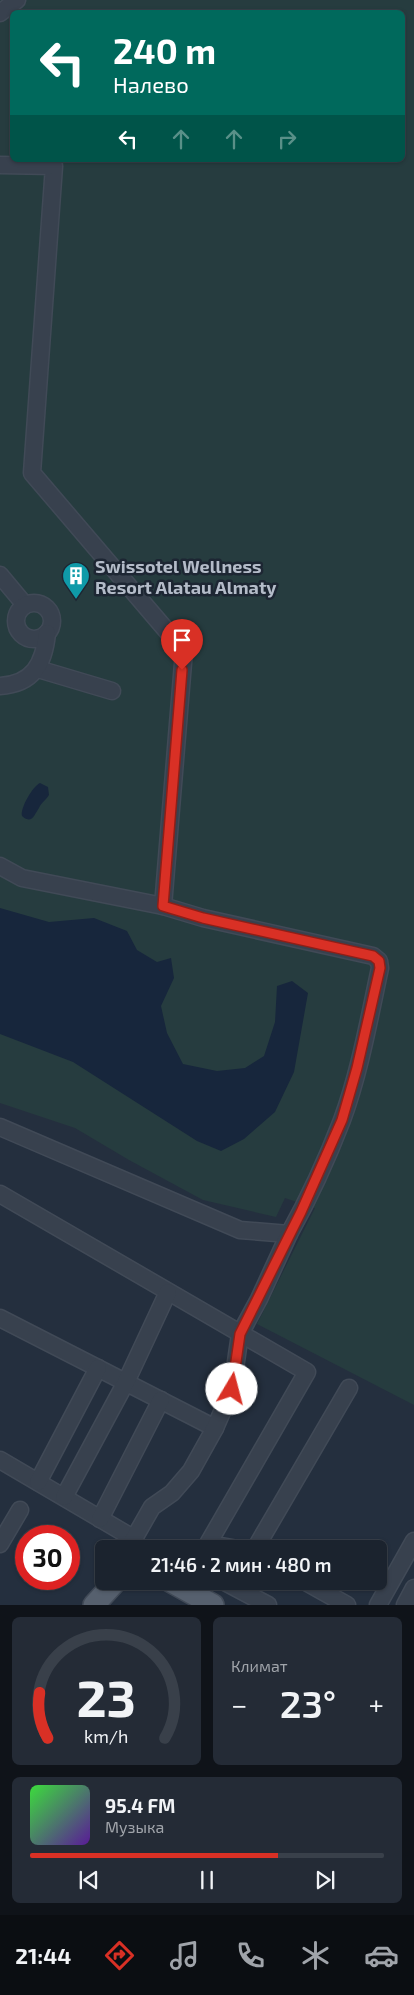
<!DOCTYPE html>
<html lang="ru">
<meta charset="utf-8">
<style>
:root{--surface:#1b232e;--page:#242b36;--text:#f1f3f6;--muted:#a0a4aa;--line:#39404a;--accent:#d93025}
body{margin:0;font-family:"Exo 2",sans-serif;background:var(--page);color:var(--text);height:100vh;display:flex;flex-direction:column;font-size:19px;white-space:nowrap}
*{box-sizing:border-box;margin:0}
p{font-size:16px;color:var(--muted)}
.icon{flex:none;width:28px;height:28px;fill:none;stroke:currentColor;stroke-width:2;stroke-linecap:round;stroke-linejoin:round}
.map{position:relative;height:1605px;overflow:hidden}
.panel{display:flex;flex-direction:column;gap:12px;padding:12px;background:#0f1319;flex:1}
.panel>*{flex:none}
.guide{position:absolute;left:10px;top:10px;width:395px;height:152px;border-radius:8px;box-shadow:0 1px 4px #0004,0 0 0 1px var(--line);background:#00695c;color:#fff;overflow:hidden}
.speed{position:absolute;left:15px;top:1525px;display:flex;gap:10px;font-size:25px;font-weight:700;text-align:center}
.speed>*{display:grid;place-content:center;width:65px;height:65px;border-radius:50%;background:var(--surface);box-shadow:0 1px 4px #0004,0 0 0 1px var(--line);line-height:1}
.speed .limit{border:8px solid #d22;background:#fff;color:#111}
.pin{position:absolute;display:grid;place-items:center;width:42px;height:42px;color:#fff;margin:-51px -21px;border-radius:50% 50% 50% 0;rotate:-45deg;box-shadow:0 0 5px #0007}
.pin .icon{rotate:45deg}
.me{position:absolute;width:55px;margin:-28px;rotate:8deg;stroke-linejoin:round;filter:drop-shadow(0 0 4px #0008)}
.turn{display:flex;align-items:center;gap:18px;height:105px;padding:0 20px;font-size:22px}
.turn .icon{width:65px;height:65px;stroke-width:2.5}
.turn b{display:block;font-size:35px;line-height:42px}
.lanes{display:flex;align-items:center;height:48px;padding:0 20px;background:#0003;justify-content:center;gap:25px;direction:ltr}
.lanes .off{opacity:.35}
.big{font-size:38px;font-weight:600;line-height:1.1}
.panel .widget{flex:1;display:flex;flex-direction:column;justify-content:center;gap:8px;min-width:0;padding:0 18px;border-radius:8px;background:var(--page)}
.panel .dial{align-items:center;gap:0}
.dial svg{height:130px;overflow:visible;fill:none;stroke:var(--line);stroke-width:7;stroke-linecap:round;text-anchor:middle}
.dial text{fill:var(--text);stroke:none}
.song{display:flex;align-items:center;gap:15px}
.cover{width:60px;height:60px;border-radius:8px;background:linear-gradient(135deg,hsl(120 70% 55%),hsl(270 70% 35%))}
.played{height:5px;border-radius:2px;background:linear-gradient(90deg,var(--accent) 70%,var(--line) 70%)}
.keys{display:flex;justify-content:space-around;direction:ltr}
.heat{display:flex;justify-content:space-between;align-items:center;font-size:28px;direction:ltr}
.panel .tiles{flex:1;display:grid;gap:12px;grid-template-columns:1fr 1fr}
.widget:last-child{grid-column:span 2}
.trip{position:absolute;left:95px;top:1540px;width:292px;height:50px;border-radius:8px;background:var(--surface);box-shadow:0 1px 4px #0004,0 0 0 1px var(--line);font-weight:600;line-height:50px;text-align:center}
.dock{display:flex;height:80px;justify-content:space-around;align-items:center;background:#0b0e12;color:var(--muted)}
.dock .icon{width:35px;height:35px}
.dock .active{color:var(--accent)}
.dock b{font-size:22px;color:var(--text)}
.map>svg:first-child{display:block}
</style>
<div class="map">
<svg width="414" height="1605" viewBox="0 0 414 1605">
<rect width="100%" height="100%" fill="#242f3e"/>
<path fill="#263c3f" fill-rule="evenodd" d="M0 0H414V1405L257 1324 315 1208 285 1198 276 1217 203 1200 129 1160 75 1128 0 1103ZM12 12H402V160H12Z"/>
<g fill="#17263c">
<path d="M40 783 48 787 49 795C46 800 41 803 39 808 34 815 32 825 22 816 20 808 33 786 40 783Z"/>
<path d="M0 908 49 922 94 918 127 931 137 950 157 962 171 958 174 978 161 1006 167 1033 183 1064 217 1071 245 1068 264 1056 275 1022 277 986 292 981 308 993 294 1072 275 1112 244 1139 221 1151 197 1141 73 1062 0 1034Z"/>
</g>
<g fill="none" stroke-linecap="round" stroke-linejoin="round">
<defs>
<g id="minor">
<path d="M0 13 17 0"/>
<path d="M0 165 54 166 32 473 184 651 163 906"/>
<path d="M0 575 25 605"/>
<circle cx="34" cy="621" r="18"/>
<path d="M38 669 112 691"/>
<path d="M0 686C33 684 44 664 47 633"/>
<path d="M0 866 22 878 163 906 203 918 373 956 379 961 380 968C369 1019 360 1071 342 1120 327 1159 309 1198 289 1234L240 1230 0 1127"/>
<path d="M0 1194 307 1372 205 1549"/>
<path d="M0 1318 215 1428"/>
<path d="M0 1460 133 1538"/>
<path d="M38 1482 98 1368"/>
<path d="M64 1497 126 1382 168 1292"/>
<path d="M100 1519 161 1400"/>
<path d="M0 1544 20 1510"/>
<path d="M128 1549 152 1507 172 1493 191 1471 215 1428 232 1389 240 1334 259 1299 289 1234"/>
<path d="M219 1549 221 1546 238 1549"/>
<path d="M255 1549 349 1388"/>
<path d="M223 1581 268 1605"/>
<path d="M304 1581 347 1605"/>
<path d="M378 1605 414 1541"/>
<path d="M405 1605 414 1588"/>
</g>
<g id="major">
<path d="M170 1581 213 1605"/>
<path d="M94 1605 116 1581"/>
</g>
</defs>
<use href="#minor" stroke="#414a57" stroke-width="19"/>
<use href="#major" stroke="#414a57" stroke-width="24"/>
<use href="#minor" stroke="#38414e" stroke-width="16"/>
<use href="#major" stroke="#56606e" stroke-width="21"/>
</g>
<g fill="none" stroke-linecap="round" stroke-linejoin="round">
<defs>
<path id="route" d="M182 670 163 906 203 918 373 956 379 961 380 968 357 1068 342 1120 301 1212 240 1334 232 1389"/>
</defs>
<use href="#route" stroke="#8d1f18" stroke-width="12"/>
<use href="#route" stroke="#d93025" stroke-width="9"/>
</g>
<defs>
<symbol id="building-pin" viewBox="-11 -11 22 30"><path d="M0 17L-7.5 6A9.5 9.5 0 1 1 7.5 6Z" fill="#0f9aa8" stroke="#1d2633"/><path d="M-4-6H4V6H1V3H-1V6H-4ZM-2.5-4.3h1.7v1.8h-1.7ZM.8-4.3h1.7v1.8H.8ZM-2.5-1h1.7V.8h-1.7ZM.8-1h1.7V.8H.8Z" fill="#fff"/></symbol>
</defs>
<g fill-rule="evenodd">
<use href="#building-pin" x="60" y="560" width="32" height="43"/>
</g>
<g text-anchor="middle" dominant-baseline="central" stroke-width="5" stroke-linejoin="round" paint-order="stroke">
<g font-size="18" font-weight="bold" fill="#b4bcc9" stroke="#1d2633" text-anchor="start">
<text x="95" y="566">Swissotel Wellness<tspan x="95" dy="21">Resort Alatau Almaty</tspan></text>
</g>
</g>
</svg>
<div class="speed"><div class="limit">30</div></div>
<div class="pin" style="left:182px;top:670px;background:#d93025"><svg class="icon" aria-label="arrive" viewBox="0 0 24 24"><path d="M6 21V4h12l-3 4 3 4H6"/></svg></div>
<svg class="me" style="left:232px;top:1389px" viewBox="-20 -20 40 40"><circle r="19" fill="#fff"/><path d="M0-13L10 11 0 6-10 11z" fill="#d93025"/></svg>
<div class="trip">21:46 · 2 мин · 480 m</div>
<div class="guide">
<div class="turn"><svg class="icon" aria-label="left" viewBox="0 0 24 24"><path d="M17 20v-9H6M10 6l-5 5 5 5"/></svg><div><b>240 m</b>Налево</div></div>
<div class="lanes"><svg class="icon" aria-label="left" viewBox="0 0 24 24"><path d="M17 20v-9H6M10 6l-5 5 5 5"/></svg><svg class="icon off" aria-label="ahead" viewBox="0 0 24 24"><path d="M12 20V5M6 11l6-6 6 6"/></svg><svg class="icon off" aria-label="ahead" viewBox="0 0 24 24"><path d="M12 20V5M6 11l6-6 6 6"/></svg><svg class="icon off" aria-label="right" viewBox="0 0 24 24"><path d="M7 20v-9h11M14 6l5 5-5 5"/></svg></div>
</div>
</div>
<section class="panel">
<div class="tiles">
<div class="widget dial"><svg viewBox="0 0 100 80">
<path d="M14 69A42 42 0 1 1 86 69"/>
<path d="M14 69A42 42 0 0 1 9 41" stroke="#d93025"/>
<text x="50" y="56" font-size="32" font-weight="700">23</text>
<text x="50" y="72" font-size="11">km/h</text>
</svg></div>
<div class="widget"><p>Климат</p>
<div class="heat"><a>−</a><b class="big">23°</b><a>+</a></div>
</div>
<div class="widget">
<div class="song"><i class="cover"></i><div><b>95.4 FM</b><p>Музыка</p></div></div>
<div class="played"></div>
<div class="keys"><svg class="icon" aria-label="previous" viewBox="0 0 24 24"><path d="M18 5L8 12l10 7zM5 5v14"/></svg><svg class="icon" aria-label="pause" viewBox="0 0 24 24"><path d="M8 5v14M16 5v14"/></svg><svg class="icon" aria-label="next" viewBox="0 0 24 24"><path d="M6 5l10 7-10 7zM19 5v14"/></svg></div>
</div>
</div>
</section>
<nav class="dock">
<b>21:44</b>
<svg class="icon active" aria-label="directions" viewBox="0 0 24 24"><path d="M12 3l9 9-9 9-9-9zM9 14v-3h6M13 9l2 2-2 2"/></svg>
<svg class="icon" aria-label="music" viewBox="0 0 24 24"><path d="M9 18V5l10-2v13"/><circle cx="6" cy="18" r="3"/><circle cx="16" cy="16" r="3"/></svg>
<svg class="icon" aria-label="phone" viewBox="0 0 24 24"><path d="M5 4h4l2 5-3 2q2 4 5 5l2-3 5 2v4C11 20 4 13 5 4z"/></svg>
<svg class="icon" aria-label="climate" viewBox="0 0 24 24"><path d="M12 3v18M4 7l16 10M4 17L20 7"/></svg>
<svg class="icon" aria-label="car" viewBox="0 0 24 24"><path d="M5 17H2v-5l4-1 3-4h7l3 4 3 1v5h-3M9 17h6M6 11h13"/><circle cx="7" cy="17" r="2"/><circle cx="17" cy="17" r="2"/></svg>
</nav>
